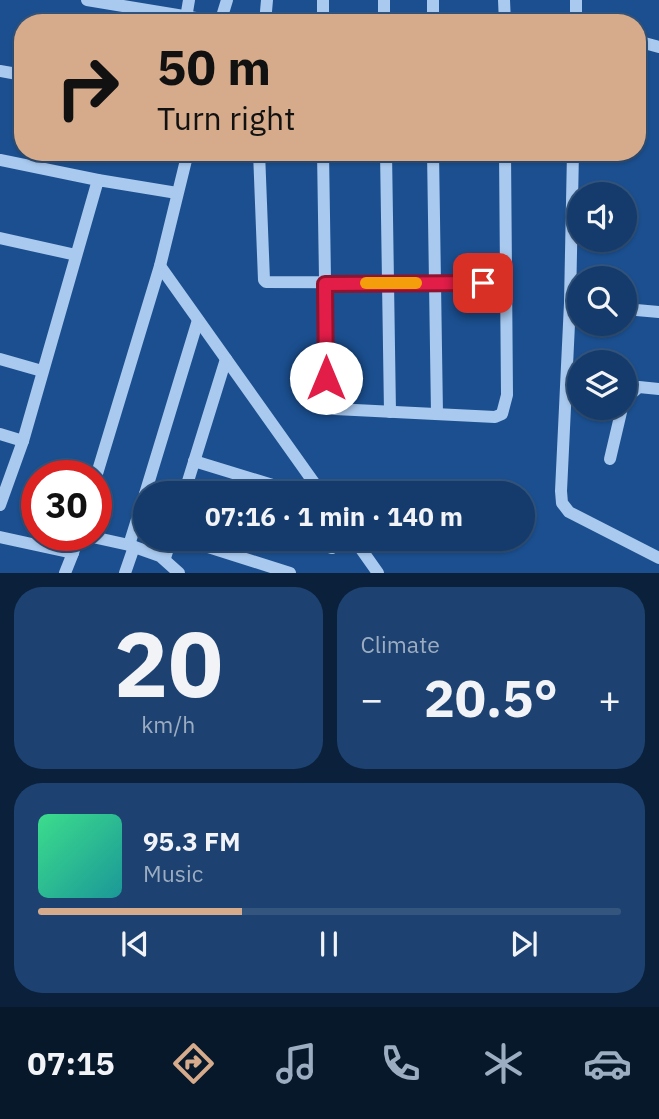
<!DOCTYPE html>
<meta charset="utf-8">
<style>
:root{--surface:#143b6b;--page:#1d4271;--text:#f1f3f6;--muted:#9dadc1;--line:#33557e;--accent:#d6ab8b}
body{margin:0;font-family:"IBM Plex Sans",sans-serif;background:var(--page);color:var(--text);height:100vh;display:flex;flex-direction:column;font-size:26px;white-space:nowrap}
*{box-sizing:border-box;margin:0}
p{font-size:23px;color:var(--muted)}
.icon{flex:none;width:38px;height:38px;fill:none;stroke:currentColor;stroke-width:2;stroke-linecap:round;stroke-linejoin:round}
.map{position:relative;height:573px;overflow:hidden}
.panel{display:flex;flex-direction:column;gap:14px;padding:14px;background:#0b203b;flex:1}
.panel>*{flex:none}
.top-card{position:absolute;left:14px;top:14px;width:632px;height:147px;border-radius:28px;box-shadow:0 2px 5px #0004,0 0 0 2px var(--line);background:#d6ab8b;color:#111;overflow:hidden}
.controls{position:absolute;left:567px;top:182px;display:grid;gap:14px}
.controls a{display:grid;place-items:center;width:70px;height:70px;border-radius:50%;background:var(--surface);box-shadow:0 2px 5px #0004,0 0 0 2px var(--line);font-size:35px}
.speed{position:absolute;left:21px;top:460px;display:flex;gap:14px;font-size:35px;font-weight:700;text-align:center}
.speed>*{display:grid;place-content:center;width:91px;height:91px;border-radius:50%;background:var(--surface);box-shadow:0 2px 5px #0004,0 0 0 2px var(--line);line-height:1}
.speed .limit{border:10px solid #d22;background:#fff;color:#111}
.pin{position:absolute;display:grid;place-items:center;width:60px;height:60px;color:#fff;margin:-30px;border-radius:14px;box-shadow:0 4px 10px #0006}
.me{position:absolute;width:77px;margin:-38px;rotate:0deg;stroke-linejoin:round;filter:drop-shadow(0 0 5px #0008)}
.turn{display:flex;align-items:center;gap:24px;height:147px;padding:0 28px;font-size:32px}
.turn .icon{width:91px;height:91px;stroke-width:2.5}
.turn b{display:block;font-size:49px;line-height:60px}
.big{font-size:52px;font-weight:800;line-height:1.1}
.panel .widget{flex:1;display:flex;flex-direction:column;justify-content:center;gap:10px;min-width:0;padding:0 24px;border-radius:28px;background:var(--page)}
.panel .dial{align-items:center;gap:0}
.dial b{font-size:91px;line-height:1}
.song{display:flex;align-items:center;gap:21px}
.cover{width:84px;height:84px;border-radius:10px;background:linear-gradient(135deg,hsl(150 70% 55%),hsl(180 70% 35%))}
.played{height:7px;border-radius:4px;background:linear-gradient(90deg,var(--accent) 35%,var(--line) 35%)}
.keys{display:flex;justify-content:space-around;direction:ltr}
.heat{display:flex;justify-content:space-between;align-items:center;font-size:38px;direction:ltr}
.panel .tiles{flex:1;display:grid;gap:14px;grid-template-columns:1fr 1fr}
.widget:last-child{grid-column:span 2}
.trip{position:absolute;left:133px;top:481px;width:402px;height:70px;border-radius:35px;background:var(--surface);box-shadow:0 2px 5px #0004,0 0 0 2px var(--line);font-weight:800;line-height:70px;text-align:center}
.dock{display:flex;height:112px;justify-content:space-around;align-items:center;background:#08182b;color:var(--muted)}
.dock .icon{width:49px;height:49px}
.dock .active{color:var(--accent)}
.dock b{font-size:32px;color:var(--text)}
.map>svg:first-child{display:block}
</style>
<div class="map">
<svg width="659" height="573" viewBox="0 0 659 573">
<rect width="100%" height="100%" fill="#1b4f8f"/>
<g fill="none" stroke-linecap="round" stroke-linejoin="round">
<g stroke="#a9c9ee" stroke-width="12">
<path d="M87 0 220 22"/>
<path d="M323 0V23"/>
<path d="M384 0V23"/>
<path d="M504 0 505 23"/>
<path d="M576 0V23"/>
<path d="M186 18 189 0"/>
<path d="M220 23 227 0"/>
<path d="M265 23 267 0"/>
<path d="M433 23V0"/>
<path d="M637 41 659 47"/>
<path d="M0 71 23 75"/>
<path d="M259 152 264 280 266 282 506 283"/>
<path d="M266 152 505 153"/>
<path d="M323 152 327 406 335 409 495 417 502 414 507 395 505 152"/>
<path d="M386 152 390 412"/>
<path d="M433 152 437 414"/>
<path d="M573 152 570 303 561 491 562 503 569 512 659 558"/>
<path d="M0 160 98 180"/>
<path d="M0 238 76 255"/>
<path d="M160 266 322 494"/>
<path d="M625 309 659 312"/>
<path d="M0 359 42 371"/>
<path d="M625 399 639 387 659 389"/>
<path d="M0 434 23 441"/>
<path d="M610 459 622 408"/>
<path d="M194 461 302 494"/>
<path d="M96 477 160 266 188 152"/>
<path d="M145 494 198 320"/>
<path d="M184 494 226 359"/>
<path d="M0 505 23 441 98 180 177 193"/>
<path d="M88 536 129 545 160 556 179 573"/>
<path d="M0 537 73 553 78 536"/>
<path d="M183 539 290 573"/>
<path d="M306 539 332 548"/>
<path d="M354 539 378 573"/>
<path d="M129 545 145 494"/>
<path d="M165 558 171 539"/>
<path d="M65 573 73 553"/>
<path d="M125 573 134 547"/>
</g>
</g>
<g fill="none" stroke-linecap="round" stroke-linejoin="round">
<defs>
<path id="route" d="M326 378 325 284 483 283"/>
</defs>
<use href="#route" stroke="#92132f" stroke-width="18"/>
<use href="#route" stroke="#e11d48" stroke-width="12"/>
<path stroke="#f59e0b" stroke-width="12" d="M366 283H416"/>
</g>
</svg>
<div class="controls">
<a><svg class="icon" aria-label="sound" viewBox="0 0 24 24"><path d="M4 9h4l5-4v14l-5-4H4zM17 9q2 3 0 6"/></svg></a>
<a><svg class="icon" aria-label="search" viewBox="0 0 24 24"><circle cx="10" cy="10" r="6"/><path d="M15 15l6 6"/></svg></a>
<a><svg class="icon" aria-label="layers" viewBox="0 0 24 24"><path d="M12 4l9 5-9 5-9-5zM3 14l9 5 9-5"/></svg></a>
</div>
<div class="speed"><div class="limit">30</div></div>
<div class="pin" style="left:483px;top:283px;background:#d93025"><svg class="icon" aria-label="arrive" viewBox="0 0 24 24"><path d="M6 21V4h12l-3 4 3 4H6"/></svg></div>
<svg class="me" style="left:326px;top:378px" viewBox="-20 -20 40 40"><circle r="19" fill="#fff"/><path d="M0-13L10 11 0 6-10 11z" fill="#e11d48"/></svg>
<div class="trip">07:16 · 1 min · 140 m</div>
<div class="top-card">
<div class="turn"><svg class="icon" aria-label="right" viewBox="0 0 24 24"><path d="M7 20v-9h11M14 6l5 5-5 5"/></svg><div><b>50 m</b>Turn right</div></div>
</div>
</div>
<section class="panel">
<div class="tiles">
<div class="widget dial"><b>20</b><p>km/h</p></div>
<div class="widget"><p>Climate</p>
<div class="heat"><a>−</a><b class="big">20.5°</b><a>+</a></div>
</div>
<div class="widget">
<div class="song"><i class="cover"></i><div><b>95.3 FM</b><p>Music</p></div></div>
<div class="played"></div>
<div class="keys"><svg class="icon" aria-label="previous" viewBox="0 0 24 24"><path d="M18 5L8 12l10 7zM5 5v14"/></svg><svg class="icon" aria-label="pause" viewBox="0 0 24 24"><path d="M8 5v14M16 5v14"/></svg><svg class="icon" aria-label="next" viewBox="0 0 24 24"><path d="M6 5l10 7-10 7zM19 5v14"/></svg></div>
</div>
</div>
</section>
<nav class="dock">
<b>07:15</b>
<svg class="icon active" aria-label="directions" viewBox="0 0 24 24"><path d="M12 3l9 9-9 9-9-9zM9 14v-3h6M13 9l2 2-2 2"/></svg>
<svg class="icon" aria-label="music" viewBox="0 0 24 24"><path d="M9 18V5l10-2v13"/><circle cx="6" cy="18" r="3"/><circle cx="16" cy="16" r="3"/></svg>
<svg class="icon" aria-label="phone" viewBox="0 0 24 24"><path d="M5 4h4l2 5-3 2q2 4 5 5l2-3 5 2v4C11 20 4 13 5 4z"/></svg>
<svg class="icon" aria-label="climate" viewBox="0 0 24 24"><path d="M12 3v18M4 7l16 10M4 17L20 7"/></svg>
<svg class="icon" aria-label="car" viewBox="0 0 24 24"><path d="M5 17H2v-5l4-1 3-4h7l3 4 3 1v5h-3M9 17h6M6 11h13"/><circle cx="7" cy="17" r="2"/><circle cx="17" cy="17" r="2"/></svg>
</nav>
